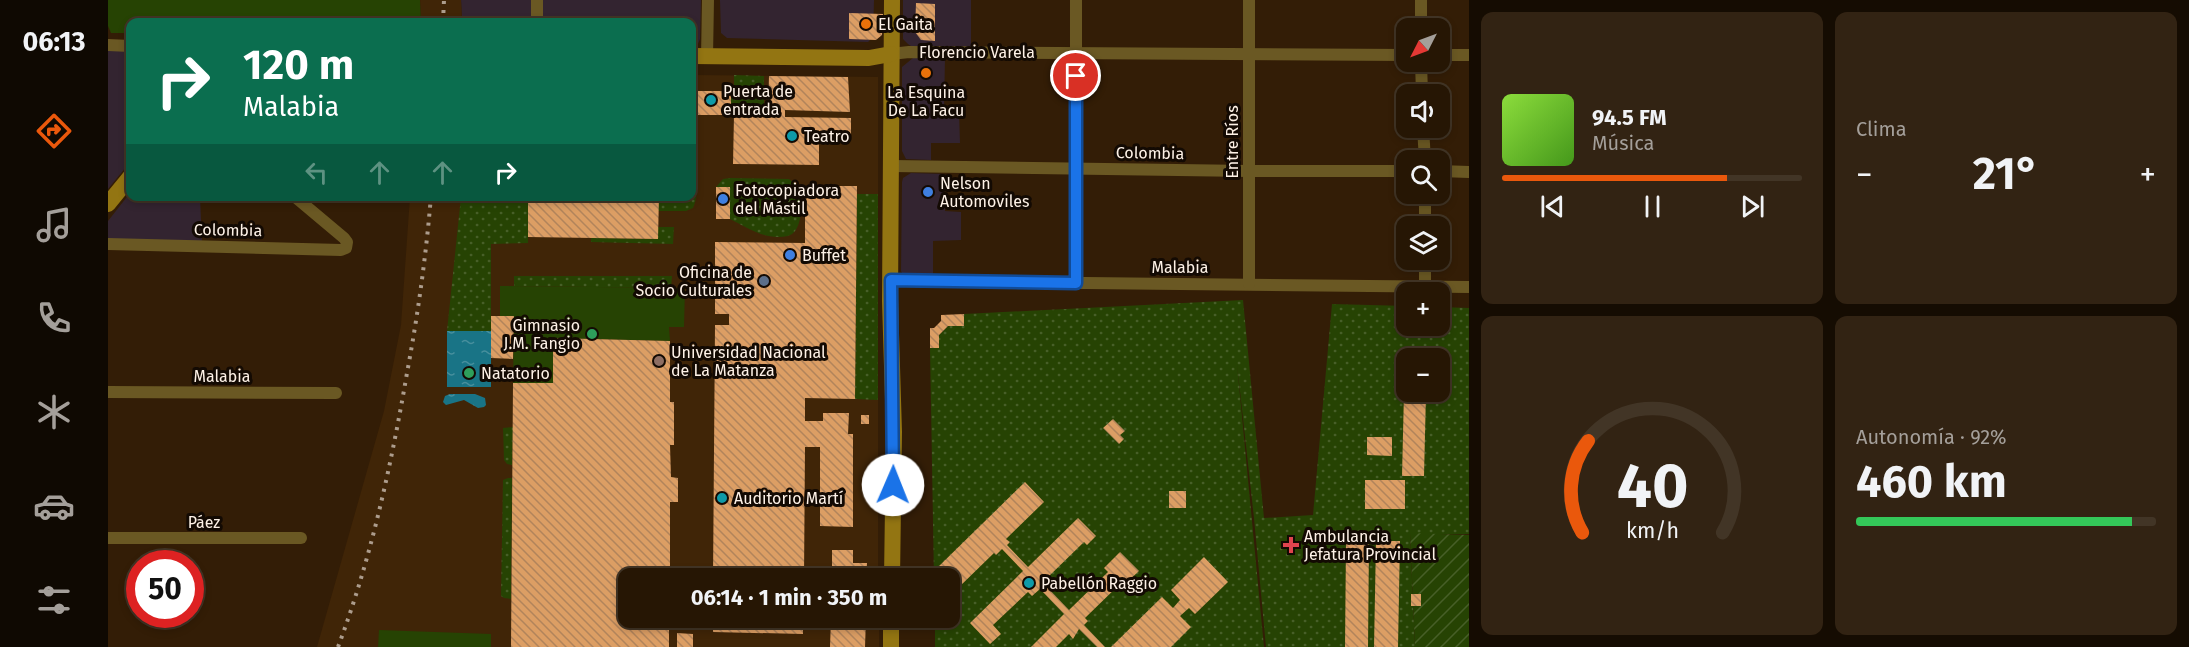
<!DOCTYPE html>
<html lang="es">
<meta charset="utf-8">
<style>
:root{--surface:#261604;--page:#322313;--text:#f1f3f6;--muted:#a49f9a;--line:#423526;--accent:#ea580c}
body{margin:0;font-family:"Fira Sans",sans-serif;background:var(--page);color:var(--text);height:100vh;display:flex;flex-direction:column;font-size:22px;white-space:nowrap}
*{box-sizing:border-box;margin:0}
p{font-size:20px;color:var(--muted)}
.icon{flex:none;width:33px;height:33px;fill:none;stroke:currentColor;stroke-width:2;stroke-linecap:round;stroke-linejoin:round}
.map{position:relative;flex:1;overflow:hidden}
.sheet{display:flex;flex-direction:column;gap:12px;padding:12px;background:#150c02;width:720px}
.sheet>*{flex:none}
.top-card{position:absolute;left:18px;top:18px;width:570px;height:183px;border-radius:12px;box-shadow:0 3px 9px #0003,0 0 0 2px var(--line);background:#0b6e4f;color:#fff;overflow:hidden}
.needle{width:39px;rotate:228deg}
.buttons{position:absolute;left:1288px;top:18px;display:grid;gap:12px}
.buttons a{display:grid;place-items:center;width:54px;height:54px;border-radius:12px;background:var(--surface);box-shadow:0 3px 9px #0003,0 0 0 2px var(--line);font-size:30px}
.speed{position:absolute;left:18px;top:550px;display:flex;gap:12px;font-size:30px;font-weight:700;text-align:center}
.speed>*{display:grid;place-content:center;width:78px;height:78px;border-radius:50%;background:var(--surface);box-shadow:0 3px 9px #0003,0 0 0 2px var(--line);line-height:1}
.speed .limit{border:9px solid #d22;background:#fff;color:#111}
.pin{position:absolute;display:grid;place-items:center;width:51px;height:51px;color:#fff;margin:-26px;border:3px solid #fff;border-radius:50%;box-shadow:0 2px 6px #0007}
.me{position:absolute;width:66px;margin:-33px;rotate:1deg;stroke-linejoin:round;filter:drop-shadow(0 0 4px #0008)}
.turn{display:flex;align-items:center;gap:21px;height:126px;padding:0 18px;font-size:27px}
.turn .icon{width:78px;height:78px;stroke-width:2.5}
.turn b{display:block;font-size:42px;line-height:51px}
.lanes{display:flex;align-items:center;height:57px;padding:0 18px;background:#0003;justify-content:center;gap:30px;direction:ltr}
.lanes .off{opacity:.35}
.big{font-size:45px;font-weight:700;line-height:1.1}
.sheet .tile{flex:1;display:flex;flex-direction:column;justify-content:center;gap:9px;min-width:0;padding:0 21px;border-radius:12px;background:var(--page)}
.sheet .dial{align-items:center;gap:0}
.dial svg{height:156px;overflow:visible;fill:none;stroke:var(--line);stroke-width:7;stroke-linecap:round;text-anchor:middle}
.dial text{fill:var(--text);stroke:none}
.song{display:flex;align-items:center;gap:18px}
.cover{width:72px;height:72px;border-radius:9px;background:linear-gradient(135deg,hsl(90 70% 55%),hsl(100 70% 35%))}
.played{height:6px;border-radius:3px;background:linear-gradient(90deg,var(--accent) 75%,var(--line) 75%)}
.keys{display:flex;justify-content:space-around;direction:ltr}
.heat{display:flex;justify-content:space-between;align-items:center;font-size:33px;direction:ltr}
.charge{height:9px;border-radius:4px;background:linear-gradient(90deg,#34c759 92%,var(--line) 0)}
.sheet .tiles{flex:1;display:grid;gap:12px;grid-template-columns:repeat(2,1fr)}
.trip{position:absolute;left:510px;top:568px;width:342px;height:60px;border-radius:12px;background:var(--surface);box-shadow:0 3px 9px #0003,0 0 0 2px var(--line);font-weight:700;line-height:60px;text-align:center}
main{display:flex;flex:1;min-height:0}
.menu{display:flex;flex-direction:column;width:108px;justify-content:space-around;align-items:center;background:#0f0902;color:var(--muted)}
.menu .icon{width:42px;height:42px}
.menu .on{color:var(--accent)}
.menu b{font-size:27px;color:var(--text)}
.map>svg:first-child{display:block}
</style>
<main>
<nav class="menu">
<b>06:13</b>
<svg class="icon on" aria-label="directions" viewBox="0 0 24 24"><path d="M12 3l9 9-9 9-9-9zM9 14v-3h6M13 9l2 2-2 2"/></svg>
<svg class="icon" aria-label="music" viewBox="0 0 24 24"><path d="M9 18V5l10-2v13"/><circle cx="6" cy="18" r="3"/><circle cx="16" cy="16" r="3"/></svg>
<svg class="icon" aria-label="phone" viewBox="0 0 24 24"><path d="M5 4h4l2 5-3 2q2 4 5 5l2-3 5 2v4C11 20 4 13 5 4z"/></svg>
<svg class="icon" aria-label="climate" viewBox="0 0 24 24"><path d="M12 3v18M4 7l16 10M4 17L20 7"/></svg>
<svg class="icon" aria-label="car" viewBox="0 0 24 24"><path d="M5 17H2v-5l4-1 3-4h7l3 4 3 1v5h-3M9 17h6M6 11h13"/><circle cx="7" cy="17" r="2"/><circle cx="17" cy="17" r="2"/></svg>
<svg class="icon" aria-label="filters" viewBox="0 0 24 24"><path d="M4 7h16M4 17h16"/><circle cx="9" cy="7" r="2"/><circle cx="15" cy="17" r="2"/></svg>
</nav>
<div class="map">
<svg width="1361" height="647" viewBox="0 0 1361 647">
<defs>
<pattern id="grass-dots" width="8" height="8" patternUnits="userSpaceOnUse" patternTransform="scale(1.5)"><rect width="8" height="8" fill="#264303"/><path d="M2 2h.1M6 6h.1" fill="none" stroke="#475f28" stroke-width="1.8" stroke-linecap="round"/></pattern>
<pattern id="garden-furrows" width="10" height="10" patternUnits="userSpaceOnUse" patternTransform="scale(1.5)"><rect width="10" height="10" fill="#264303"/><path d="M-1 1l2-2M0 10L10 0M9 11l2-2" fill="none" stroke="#475f28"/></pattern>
<pattern id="water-ripples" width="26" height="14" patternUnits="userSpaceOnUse" patternTransform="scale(1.5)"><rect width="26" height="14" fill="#197486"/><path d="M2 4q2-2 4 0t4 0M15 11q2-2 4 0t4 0" fill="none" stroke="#478f9d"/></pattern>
<pattern id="building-back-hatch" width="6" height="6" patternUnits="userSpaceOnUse" patternTransform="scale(1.5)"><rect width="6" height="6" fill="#dc9e64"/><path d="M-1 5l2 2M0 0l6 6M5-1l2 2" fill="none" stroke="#b1845b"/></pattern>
</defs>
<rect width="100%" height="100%" fill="#331d06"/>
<g fill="#332430">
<path d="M353 0H423V22H354Z"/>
<path d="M435 0H593L592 39 590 44 584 47V22H435Z"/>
<path d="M612 0H766L765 37 760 42 619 38 613 33Z"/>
<path d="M795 0H863V47L803 46 800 44 795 39Z"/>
<path d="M0 50 22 51V162L0 189Z"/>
<path d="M805 58H837L836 111H851L852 143H823V160L798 159 794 151V67Z"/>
<path d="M803 173 836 174 837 211 853 212V240L825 241V278L796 277 793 271 794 182 795 178Z"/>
<path d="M22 193V196L92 197 94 243 0 241V221Z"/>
</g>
<g fill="#402507">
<path d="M312 0H353L354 22H313Z"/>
<path d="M584 75 770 77V579H520V618H771V647H209L276 411 293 325 302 197 584 196Z"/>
</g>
<g fill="url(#grass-dots)" fill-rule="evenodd">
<path d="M626 75 656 76V110L623 109V91H626Z"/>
<path d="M622 178 681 179C685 182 688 185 690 189 695 201 695 232 680 236 658 241 640 228 622 219V187H608L615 179Z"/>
<path d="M584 180C590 187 589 200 585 208L578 211H550L551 197 584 196Z"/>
<path d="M749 194H770V400L747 399Z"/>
<path d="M353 197H420V243L383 244V331H339Z"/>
<path d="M550 227H566L565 244 483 242V238L550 239Z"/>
<path d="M406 276H564L563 288 406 286Z"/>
<path d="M1135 300 1156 518 1205 515 1224 304 1299 306V326H1332V307L1361 308V534H1302L1307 647H1158L1146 518 1129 364 1156 647H827V618H842V579H826L822 348H830L831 335 840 326H856V314ZM1299 358H1332V392H1299Z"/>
<path d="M405 427 404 465 399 464 396 460 395 428Z"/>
<path d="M400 478H404L403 599 396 598 393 596 395 480Z"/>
</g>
<path fill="url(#garden-furrows)" d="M1302 533 1361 535V647H1307Z"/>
<g fill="#264303">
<path d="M0 0H312L313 22H22V33H3L0 26Z"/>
<path d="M392 286 577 288 576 327H561L562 341 445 338V383H405L406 317 392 316Z"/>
<path d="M271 630 383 634V647H270Z"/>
</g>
<g fill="url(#water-ripples)">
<rect x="339" y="331" width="44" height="56"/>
<path d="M342 394H367L377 398 378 405 376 407 370 408 356 400 338 405 335 402 337 396Z"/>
</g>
<g fill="url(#building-back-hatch)">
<path d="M808 3 827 4V41L813 40 807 32Z"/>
<path d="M741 13 775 14 774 35 768 40 741 39Z"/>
<path d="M661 76 740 77 742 112 677 110V117L743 118V139H711V165L625 164 626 115 656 116V110H660Z"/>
<rect x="584" y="91" width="39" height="24"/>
<path d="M697 186H749L747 399 697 398V421H715V413H741L740 434H745V527L712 526V447H697L696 579H605L607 325H621V314H607V242L697 243Z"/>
<rect x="608" y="187" width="14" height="32"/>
<path d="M420 196H551L550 239 420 237Z"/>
<path d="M856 314V326H840L831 335V348H822V328H826L833 321V315Z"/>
<path d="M383 316H406L405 359 383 358Z"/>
<path d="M445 338 562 341V402H566V445H562L563 477 570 478V502H562V579H520V618H561V647H403L405 383H445Z"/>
<path d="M1296 392 1318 393 1316 476H1294Z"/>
<rect x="753" y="415" width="8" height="9"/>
<path d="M1005 419 1017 431 1012 435 1016 439 1011 444 995 428Z"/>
<path d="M1259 437H1284V456L1259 455Z"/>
<rect x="1257" y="480" width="40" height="29"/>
<path d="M917 482 936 502 898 539 902 542 899 545 920 567 970 518 988 536 979 545 976 542 938 579 940 581 936 584 961 610 1000 572 996 568 1012 552 1031 571 1016 585 1014 582 977 618 980 621 976 625 997 647H989L971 629 965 639 961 634 948 647H923L956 614 932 589 924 596 920 592 885 625 893 634 882 644 862 623 915 571 894 549 888 555 886 553 848 590 842 582V579H838L828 569Z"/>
<rect x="1061" y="491" width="17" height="17"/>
<path d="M1268 541H1292L1290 647H1266Z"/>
<path d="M1238 543H1261L1260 647H1237Z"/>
<path d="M724 550H745V563H759L758 579H724Z"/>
<path d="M1096 557 1120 582 1087 614 1081 608 1072 616 1083 627 1063 647H1003L1054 597 1065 608 1072 600 1063 590Z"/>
<rect x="1303" y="594" width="10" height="12"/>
<path d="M605 618H695V634L605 632Z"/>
<path d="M723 618H758L757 647H722Z"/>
<path d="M569 633 585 634V647H569Z"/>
</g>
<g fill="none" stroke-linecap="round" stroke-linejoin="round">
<g stroke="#6a5823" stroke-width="12">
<path d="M429 22V0"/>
<path d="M1313 28V0"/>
<path d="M0 45 22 46"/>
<path d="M783 54 801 52 1299 55"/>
<path d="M1332 55H1361"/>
<path d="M599 57 600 0"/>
<path d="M1313 62 1314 94"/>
<path d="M1315 128 1317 160"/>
<path d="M784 166 1141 171H1299"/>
<path d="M1332 171 1361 172"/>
<path d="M1317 226V194"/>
<path d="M0 244 233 250 238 248 239 242 236 238 186 196"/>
<path d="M783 281 1361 287"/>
<path d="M968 283V0"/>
<path d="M1141 284V0"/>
<path d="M1317 286V260"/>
<path d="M0 392 228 393"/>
<path d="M0 538H193"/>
</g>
<g stroke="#937512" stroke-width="16">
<path d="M784 0 782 301 786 432 784 579"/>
<path d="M584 56 761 58 783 54"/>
<path d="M0 204 22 177"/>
<path d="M783 647V618"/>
</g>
<g stroke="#ad9d8d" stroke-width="4" stroke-dasharray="3 6" stroke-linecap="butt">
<path d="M335 22 336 0"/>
<path d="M230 647C263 559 283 466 299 373 310 314 318 256 323 196"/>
</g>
</g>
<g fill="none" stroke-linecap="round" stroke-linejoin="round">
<defs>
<path id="route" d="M785 485 783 280 968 283V76"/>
</defs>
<use href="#route" stroke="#114b97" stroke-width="15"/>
<use href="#route" stroke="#1a73e8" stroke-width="10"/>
</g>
<g fill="#e8710a" stroke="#130a03" stroke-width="2">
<circle cx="758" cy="24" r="6"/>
<circle cx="818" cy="73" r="6"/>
</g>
<g fill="#0f9aa8" stroke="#130a03" stroke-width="2">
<circle cx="603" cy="100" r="6"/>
<circle cx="684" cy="136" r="6"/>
<circle cx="614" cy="498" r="6"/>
<circle cx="921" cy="583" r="6"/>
</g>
<g fill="#3f7fe0" stroke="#130a03" stroke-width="2">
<circle cx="820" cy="192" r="6"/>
<circle cx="615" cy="199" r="6"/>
<circle cx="682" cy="255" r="6"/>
</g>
<circle fill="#5c6f8a" stroke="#130a03" stroke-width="2" cx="656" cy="281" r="6"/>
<g fill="#2e9e5b" stroke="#130a03" stroke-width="2">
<circle cx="484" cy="334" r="6"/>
<circle cx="361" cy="373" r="6"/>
</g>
<circle fill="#8d6e63" stroke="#130a03" stroke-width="2" cx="551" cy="361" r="6"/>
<path fill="#e0444e" stroke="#130a03" stroke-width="2" d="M1180 536h6v6h6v6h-6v6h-6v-6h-6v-6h6z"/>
<g text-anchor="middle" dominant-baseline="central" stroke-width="6" stroke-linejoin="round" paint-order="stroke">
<g font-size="16" fill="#fef2e7" stroke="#130a03" text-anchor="start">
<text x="770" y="24">El Gaita</text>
<text x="615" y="91">Puerta de<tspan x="615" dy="18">entrada</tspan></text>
<text x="818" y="92" text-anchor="middle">La Esquina<tspan x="818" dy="18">De La Facu</tspan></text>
<text x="696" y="136">Teatro</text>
<text x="832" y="183">Nelson<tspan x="832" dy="18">Automoviles</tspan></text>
<text x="627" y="190">Fotocopiadora<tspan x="627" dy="18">del Mástil</tspan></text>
<text x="694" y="255">Buffet</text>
<text x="644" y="272" text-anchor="end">Oficina de<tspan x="644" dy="18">Socio Culturales</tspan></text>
<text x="472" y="325" text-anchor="end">Gimnasio<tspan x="472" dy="18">J.M. Fangio</tspan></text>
<text x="563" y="352">Universidad Nacional<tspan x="563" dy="18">de La Matanza</tspan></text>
<text x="373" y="373">Natatorio</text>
<text x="626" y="498">Auditorio Martí</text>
<text x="1196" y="536">Ambulancia<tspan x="1196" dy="18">Jefatura Provincial</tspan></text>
<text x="933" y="583">Pabellón Raggio</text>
</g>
<g font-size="16" fill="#fef2e7" stroke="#130a03">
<text x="869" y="52">Florencio Varela</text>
<text transform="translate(1124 142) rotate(-90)">Entre Ríos</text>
<text transform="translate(1042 153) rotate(1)">Colombia</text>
<text transform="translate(120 230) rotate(1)">Colombia</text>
<text x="1072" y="267">Malabia</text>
<text x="114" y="376">Malabia</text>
<text x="96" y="522">Páez</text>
</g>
</g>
</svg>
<div class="buttons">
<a><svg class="needle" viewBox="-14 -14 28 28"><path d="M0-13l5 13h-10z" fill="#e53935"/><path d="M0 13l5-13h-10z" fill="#a49f9a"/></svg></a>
<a><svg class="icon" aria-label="sound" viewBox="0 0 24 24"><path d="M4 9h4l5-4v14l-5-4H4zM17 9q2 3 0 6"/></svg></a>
<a><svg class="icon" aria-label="search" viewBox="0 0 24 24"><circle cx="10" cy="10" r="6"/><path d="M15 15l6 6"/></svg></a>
<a><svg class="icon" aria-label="layers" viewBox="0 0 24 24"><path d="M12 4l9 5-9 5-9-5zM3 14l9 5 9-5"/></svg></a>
<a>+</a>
<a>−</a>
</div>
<div class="speed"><div class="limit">50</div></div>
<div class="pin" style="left:968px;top:76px;background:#d93025"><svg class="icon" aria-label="arrive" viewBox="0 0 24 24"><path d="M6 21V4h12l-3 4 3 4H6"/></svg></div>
<svg class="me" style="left:785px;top:485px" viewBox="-20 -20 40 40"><circle r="19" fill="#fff"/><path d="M0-13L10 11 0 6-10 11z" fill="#1a73e8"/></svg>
<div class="trip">06:14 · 1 min · 350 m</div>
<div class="top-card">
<div class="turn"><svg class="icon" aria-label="right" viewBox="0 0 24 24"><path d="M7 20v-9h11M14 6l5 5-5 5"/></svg><div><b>120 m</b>Malabia</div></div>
<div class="lanes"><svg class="icon off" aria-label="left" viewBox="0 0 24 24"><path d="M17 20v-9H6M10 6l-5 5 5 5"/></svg><svg class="icon off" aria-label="ahead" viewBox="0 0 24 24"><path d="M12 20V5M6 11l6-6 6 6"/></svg><svg class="icon off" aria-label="ahead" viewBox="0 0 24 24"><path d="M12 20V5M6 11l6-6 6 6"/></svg><svg class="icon" aria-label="right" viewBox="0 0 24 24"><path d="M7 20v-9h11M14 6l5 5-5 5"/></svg></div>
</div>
</div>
<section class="sheet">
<div class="tiles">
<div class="tile">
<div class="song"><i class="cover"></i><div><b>94.5 FM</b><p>Música</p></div></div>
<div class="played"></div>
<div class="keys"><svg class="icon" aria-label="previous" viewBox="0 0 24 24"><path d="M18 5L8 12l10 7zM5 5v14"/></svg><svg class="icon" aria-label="pause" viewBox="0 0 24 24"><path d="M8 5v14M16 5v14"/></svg><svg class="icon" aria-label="next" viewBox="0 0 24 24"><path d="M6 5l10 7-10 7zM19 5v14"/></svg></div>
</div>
<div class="tile"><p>Clima</p>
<div class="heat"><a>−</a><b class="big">21°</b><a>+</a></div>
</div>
<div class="tile dial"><svg viewBox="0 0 100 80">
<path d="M14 69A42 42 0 1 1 86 69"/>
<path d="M14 69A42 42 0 0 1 17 22" stroke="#ea580c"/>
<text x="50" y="56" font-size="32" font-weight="700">40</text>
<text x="50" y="72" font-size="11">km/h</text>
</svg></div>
<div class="tile"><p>Autonomía · 92%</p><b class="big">460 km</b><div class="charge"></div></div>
</div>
</section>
</main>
